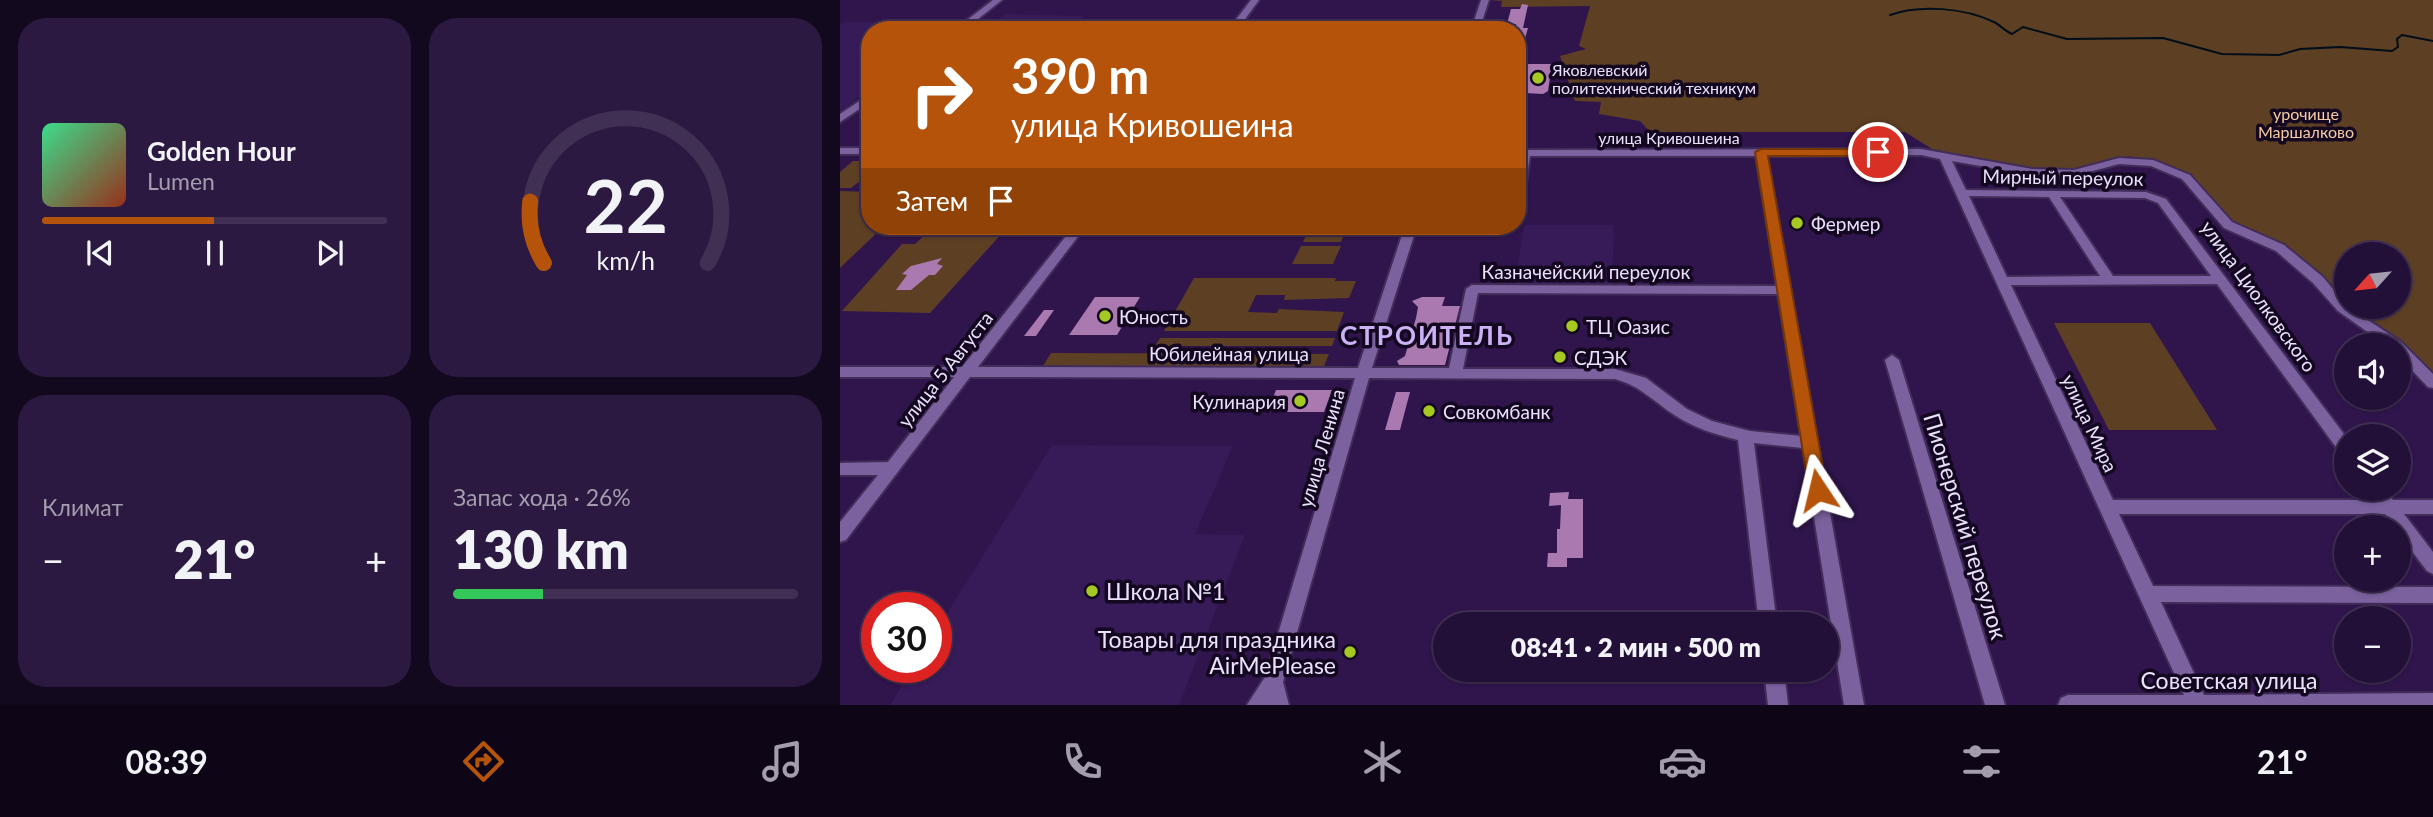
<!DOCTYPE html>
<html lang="ru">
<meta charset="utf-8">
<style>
:root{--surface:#231039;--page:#2b1941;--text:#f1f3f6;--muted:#a39dae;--line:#403053;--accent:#b45309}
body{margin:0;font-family:Lato,sans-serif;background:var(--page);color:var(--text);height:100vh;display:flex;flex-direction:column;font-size:26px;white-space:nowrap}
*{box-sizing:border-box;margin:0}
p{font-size:23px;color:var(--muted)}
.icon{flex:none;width:38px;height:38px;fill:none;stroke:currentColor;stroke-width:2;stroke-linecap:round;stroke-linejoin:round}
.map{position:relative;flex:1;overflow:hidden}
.side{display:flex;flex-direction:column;gap:18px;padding:18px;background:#13091f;width:840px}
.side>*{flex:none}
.hud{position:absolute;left:21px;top:21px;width:665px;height:214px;border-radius:28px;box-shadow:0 2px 5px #0004,0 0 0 2px var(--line);background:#b45309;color:#fff;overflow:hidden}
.needle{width:46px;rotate:243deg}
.controls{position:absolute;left:1494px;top:242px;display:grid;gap:14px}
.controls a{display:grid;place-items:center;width:77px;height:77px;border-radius:50%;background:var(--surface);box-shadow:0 2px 5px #0004,0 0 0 2px var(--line);font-size:35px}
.speed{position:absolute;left:21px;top:592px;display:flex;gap:14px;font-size:35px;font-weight:700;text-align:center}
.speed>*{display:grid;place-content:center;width:91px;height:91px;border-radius:50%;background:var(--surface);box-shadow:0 2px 5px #0004,0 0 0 2px var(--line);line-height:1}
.speed .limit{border:10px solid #d22;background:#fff;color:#111}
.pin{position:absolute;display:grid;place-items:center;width:60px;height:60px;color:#fff;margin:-30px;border:4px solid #fff;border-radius:50%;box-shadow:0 2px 7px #0007}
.me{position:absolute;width:77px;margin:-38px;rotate:350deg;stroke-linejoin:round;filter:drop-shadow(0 0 5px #0008)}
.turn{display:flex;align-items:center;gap:24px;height:147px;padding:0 35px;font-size:32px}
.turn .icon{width:91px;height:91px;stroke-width:2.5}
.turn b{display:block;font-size:49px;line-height:60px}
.then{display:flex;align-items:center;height:66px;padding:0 35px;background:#0003;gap:14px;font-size:26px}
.big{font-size:52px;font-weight:800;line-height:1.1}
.side .tile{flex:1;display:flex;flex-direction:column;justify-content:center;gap:10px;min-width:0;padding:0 24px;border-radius:28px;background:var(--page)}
.side .dial{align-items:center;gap:0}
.dial svg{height:182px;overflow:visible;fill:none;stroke:var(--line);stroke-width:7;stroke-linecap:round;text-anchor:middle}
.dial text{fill:var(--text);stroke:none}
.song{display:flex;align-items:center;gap:21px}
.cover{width:84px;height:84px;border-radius:10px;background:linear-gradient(135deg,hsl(150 70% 55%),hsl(10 70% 35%))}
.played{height:7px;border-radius:4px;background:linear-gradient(90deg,var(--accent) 50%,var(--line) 50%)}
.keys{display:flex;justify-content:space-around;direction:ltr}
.heat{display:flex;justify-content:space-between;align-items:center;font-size:38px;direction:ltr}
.charge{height:10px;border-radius:5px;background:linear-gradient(90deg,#34c759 26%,var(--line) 0)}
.side .tiles{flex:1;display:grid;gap:18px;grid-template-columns:repeat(2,1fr)}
.trip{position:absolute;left:593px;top:612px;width:406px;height:70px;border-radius:35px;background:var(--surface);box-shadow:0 2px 5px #0004,0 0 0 2px var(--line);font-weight:800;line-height:70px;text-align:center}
.dock{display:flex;height:112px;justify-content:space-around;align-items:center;background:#0e0617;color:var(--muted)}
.dock .icon{width:49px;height:49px}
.dock .active{color:var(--accent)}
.dock b{font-size:32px;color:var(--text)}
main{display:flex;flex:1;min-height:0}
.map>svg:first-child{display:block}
</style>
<main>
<section class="side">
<div class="tiles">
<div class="tile">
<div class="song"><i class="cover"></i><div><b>Golden Hour</b><p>Lumen</p></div></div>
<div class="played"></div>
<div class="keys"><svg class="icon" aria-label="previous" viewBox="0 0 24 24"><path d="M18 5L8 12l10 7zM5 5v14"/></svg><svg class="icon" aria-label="pause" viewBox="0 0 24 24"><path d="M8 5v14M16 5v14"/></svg><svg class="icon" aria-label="next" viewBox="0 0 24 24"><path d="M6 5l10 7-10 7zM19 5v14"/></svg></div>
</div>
<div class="tile dial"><svg viewBox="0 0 100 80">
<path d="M14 69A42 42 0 1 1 86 69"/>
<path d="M14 69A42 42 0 0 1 8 42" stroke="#b45309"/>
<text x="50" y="56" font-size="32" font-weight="700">22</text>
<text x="50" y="72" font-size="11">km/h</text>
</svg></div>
<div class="tile"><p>Климат</p>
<div class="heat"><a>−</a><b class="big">21°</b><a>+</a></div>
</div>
<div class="tile"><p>Запас хода · 26%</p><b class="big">130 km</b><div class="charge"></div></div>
</div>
</section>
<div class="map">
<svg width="1593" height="705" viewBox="0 0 1593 705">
<rect width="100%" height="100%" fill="#2f154c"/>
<g fill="#371a58">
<path d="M165 14 243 16 227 30H145Z"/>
<path d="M4 22H58L120 23 110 30H30V89L0 111V24Z"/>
<path d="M684 225H774L772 284H675Z"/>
<path d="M212 445 393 446 355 534 405 535 339 705H50L74 667H96V631Z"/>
</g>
<g fill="#5d3f24">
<path d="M649 0H1593V375L1552 334 1508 306H1559V254H1507V305L1448 247 1388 222 1348 174 1289 156 1223 173 1175 168 1092 149 1065 132H810L800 121 759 114 761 102 735 101 720 56 746 49 739 46 750 6 661 7 662 1Z"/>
<path d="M13 161H30V173L11 188H0V172Z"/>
<path d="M0 191 30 192V226H44L0 268Z"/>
<path d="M470 226H508L501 242H463Z"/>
<path d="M90 230 164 231 90 313 2 311 62 244H75Z"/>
<path d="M461 246H501L493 264H452Z"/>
<path d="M354 278H496L495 281H516L509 298 444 300 445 295H416L408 312 437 313 439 309 504 312 497 331H324Z"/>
<path d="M1214 323H1310L1377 430H1269Z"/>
<path d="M320 338H495L492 346H315Z"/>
<path d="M211 353 489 354 484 366H203Z"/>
</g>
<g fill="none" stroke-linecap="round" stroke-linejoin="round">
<path stroke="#010e19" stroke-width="2" d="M1050 15C1080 4 1125 8 1154 22 1160 25 1165 31 1172 34L1183 27 1227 39 1323 38 1382 54 1439 55 1460 49 1500 47 1552 51 1558 47 1557 39 1562 35 1593 41"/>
</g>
<g fill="#a979b0">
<path d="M682 4 688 5 683 28H688L684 42H677L676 24H667L671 9H680Z"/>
<path d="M688 64H712L708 91 703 94 682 93Z"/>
<path d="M102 258 97 264 103 266 95 275H89L71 290H56L67 275 62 274 71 266Z"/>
<path d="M255 297H300L277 335H229Z"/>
<path d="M582 297H605L602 306H620L605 365H559L557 361 565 356 576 318 578 307 572 301Z"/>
<path d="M204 310H214L196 336H184Z"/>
<path d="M436 390H492L484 412H427Z"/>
<path d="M556 392H570L560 430H545Z"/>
<path d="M729 492 728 499H743V558H727V567H707L708 553H717V529H720L721 505 709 506 710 493Z"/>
</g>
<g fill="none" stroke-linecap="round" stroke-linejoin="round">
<defs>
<g id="minor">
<path d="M153 0H162L124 30H114Z"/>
<path d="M411 0H419L397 30H388Z"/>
<path d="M641 0H649L639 30H631Z"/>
<path d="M30 94V102L0 122V114Z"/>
<rect x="0" y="148" width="30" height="6"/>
<path d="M1081 149 1192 169 1234 170 1279 158 1313 160 1350 175 1392 222 1444 245 1483 277 1507 306 1561 342 1593 374V388L1588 387 1559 357V345H1546L1498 311 1473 283 1436 251 1384 228 1342 179 1311 166 1279 164 1234 176 1192 175 1112 161 1126 190 1306 192 1326 199 1507 438V456L1501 454 1377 284 1171 285 1273 500H1535L1527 488H1544L1553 500H1593V514H1564L1593 552V574L1587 571 1559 534V527H1554L1545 514H1279L1313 586 1593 587V603L1321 602 1364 695 1593 693V705H1218L1221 698 1228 695H1344L1100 159 1081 155 927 156 1024 705H1004L963 448 914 443 937 625H919L898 440C877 435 854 428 836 416 814 402 801 386 775 379L529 378 443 682 449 705H407L425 677 515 378 130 377 6 540 0 542V522L38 475H0V463L48 462 114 377H0V367H122L234 226H246L138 367 518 368 565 226H577L532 368H609L626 289 632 285 937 286 916 156H690L683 203 677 206 679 156H677V150ZM1129 196 1209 197 1260 276 1167 277ZM1220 197 1305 198 1318 203 1371 276H1273ZM638 293 938 294 961 436 910 431 872 421 847 409 806 378 775 369H623Z"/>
<path d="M1052 355 1059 360 1165 705H1145L1045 360Z"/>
<path d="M924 670H944L948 705H928Z"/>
</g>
</defs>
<use href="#minor" stroke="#422d59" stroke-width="4"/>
<use href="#minor" fill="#7b629f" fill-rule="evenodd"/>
</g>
<path fill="#b45309" stroke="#753606" stroke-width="2" d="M921 149H1038L1045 152 1038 156H928L987 490 978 498 969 490 915 152Z"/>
<g fill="#a5c823" stroke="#130820" stroke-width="2.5">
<circle cx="698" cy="78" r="7"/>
<circle cx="957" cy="223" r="7"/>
<circle cx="265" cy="316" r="7"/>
<circle cx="732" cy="326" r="7"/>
<circle cx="720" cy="357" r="7"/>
<circle cx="460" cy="401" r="7"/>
<circle cx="589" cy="411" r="7"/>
<circle cx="252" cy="591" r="7"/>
<circle cx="510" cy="652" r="7"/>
</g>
<g text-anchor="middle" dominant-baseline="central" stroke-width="7" stroke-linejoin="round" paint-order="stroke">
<g font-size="16" fill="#ebe1fd" stroke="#130820" text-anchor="start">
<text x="712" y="69">Яковлевский<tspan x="712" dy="18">политехнический техникум</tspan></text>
</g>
<g font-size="16" fill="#f6cba6" stroke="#130820">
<text x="1466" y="113">урочище<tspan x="1466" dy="18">Маршалково</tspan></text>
</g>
<g font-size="16" fill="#ebe1fd" stroke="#130820">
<text x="829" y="137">улица Кривошеина</text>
</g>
<g font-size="19" fill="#ebe1fd" stroke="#130820">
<text transform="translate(1223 177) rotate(1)">Мирный переулок</text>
<text x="746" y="271">Казначейский переулок</text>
<text transform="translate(1419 296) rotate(54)">улица Циолковского</text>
<text x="389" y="353">Юбилейная улица</text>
<text transform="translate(105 369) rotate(-52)">улица 5 Августа</text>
<text transform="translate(1250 423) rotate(65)">улица Мира</text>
<text transform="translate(481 448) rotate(-74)">улица Ленина</text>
</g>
<g font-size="19" fill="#ebe1fd" stroke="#130820" text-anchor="start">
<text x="971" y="223">Фермер</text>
<text x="279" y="316">Юность</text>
<text x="746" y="326">ТЦ Оазис</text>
<text x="734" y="357">СДЭК</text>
<text x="446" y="401" text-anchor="end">Кулинария</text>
<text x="603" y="411">Совкомбанк</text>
</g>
<g font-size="23" fill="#ebe1fd" stroke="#130820">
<text transform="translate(1126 526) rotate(73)">Пионерский переулок</text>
<text x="1389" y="680">Советская улица</text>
</g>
<g font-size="23" fill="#ebe1fd" stroke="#130820" text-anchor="start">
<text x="266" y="591">Школа №1</text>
<text x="496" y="639" text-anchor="end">Товары для праздника<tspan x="496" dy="26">AirMePlease</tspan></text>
</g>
<g font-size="26" font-weight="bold" letter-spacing="2" fill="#cbb1f5" stroke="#130820">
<text x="587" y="335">СТРОИТЕЛЬ</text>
</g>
</g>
</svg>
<div class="controls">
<a><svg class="needle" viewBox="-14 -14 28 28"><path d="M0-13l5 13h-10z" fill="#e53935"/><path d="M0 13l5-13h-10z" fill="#a39dae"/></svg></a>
<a><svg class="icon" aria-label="sound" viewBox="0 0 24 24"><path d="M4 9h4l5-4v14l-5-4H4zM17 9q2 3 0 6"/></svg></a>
<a><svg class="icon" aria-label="layers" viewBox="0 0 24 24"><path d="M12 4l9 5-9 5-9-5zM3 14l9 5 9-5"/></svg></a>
<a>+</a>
<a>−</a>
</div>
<div class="speed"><div class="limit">30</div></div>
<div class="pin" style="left:1038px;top:152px;background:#d93025"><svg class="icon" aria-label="arrive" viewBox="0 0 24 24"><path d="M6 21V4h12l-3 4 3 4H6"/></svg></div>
<svg class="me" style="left:978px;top:490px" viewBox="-20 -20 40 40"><path d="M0-17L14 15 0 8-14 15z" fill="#b45309" stroke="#fff" stroke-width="4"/></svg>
<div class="trip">08:41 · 2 мин · 500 m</div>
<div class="hud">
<div class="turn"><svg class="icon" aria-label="right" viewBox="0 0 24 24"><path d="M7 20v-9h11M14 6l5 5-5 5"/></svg><div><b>390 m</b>улица Кривошеина</div></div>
<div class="then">Затем<svg class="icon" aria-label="arrive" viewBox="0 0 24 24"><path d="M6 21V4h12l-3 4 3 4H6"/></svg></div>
</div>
</div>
</main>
<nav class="dock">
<b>08:39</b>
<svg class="icon active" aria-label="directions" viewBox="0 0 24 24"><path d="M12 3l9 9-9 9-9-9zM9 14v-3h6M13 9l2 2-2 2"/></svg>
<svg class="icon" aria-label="music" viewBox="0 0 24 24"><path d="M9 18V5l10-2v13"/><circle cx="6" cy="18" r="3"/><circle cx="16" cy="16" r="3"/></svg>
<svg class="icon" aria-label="phone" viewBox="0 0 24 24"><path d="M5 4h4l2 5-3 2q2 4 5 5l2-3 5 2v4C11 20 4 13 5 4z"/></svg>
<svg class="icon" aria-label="climate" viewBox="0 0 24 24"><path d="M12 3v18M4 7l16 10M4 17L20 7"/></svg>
<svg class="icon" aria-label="car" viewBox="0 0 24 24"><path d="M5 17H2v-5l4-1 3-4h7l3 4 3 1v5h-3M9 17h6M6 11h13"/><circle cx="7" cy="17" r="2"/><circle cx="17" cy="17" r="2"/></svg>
<svg class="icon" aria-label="filters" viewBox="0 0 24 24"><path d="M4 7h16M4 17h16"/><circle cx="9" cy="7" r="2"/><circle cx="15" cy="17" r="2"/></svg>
<b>21°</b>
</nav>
